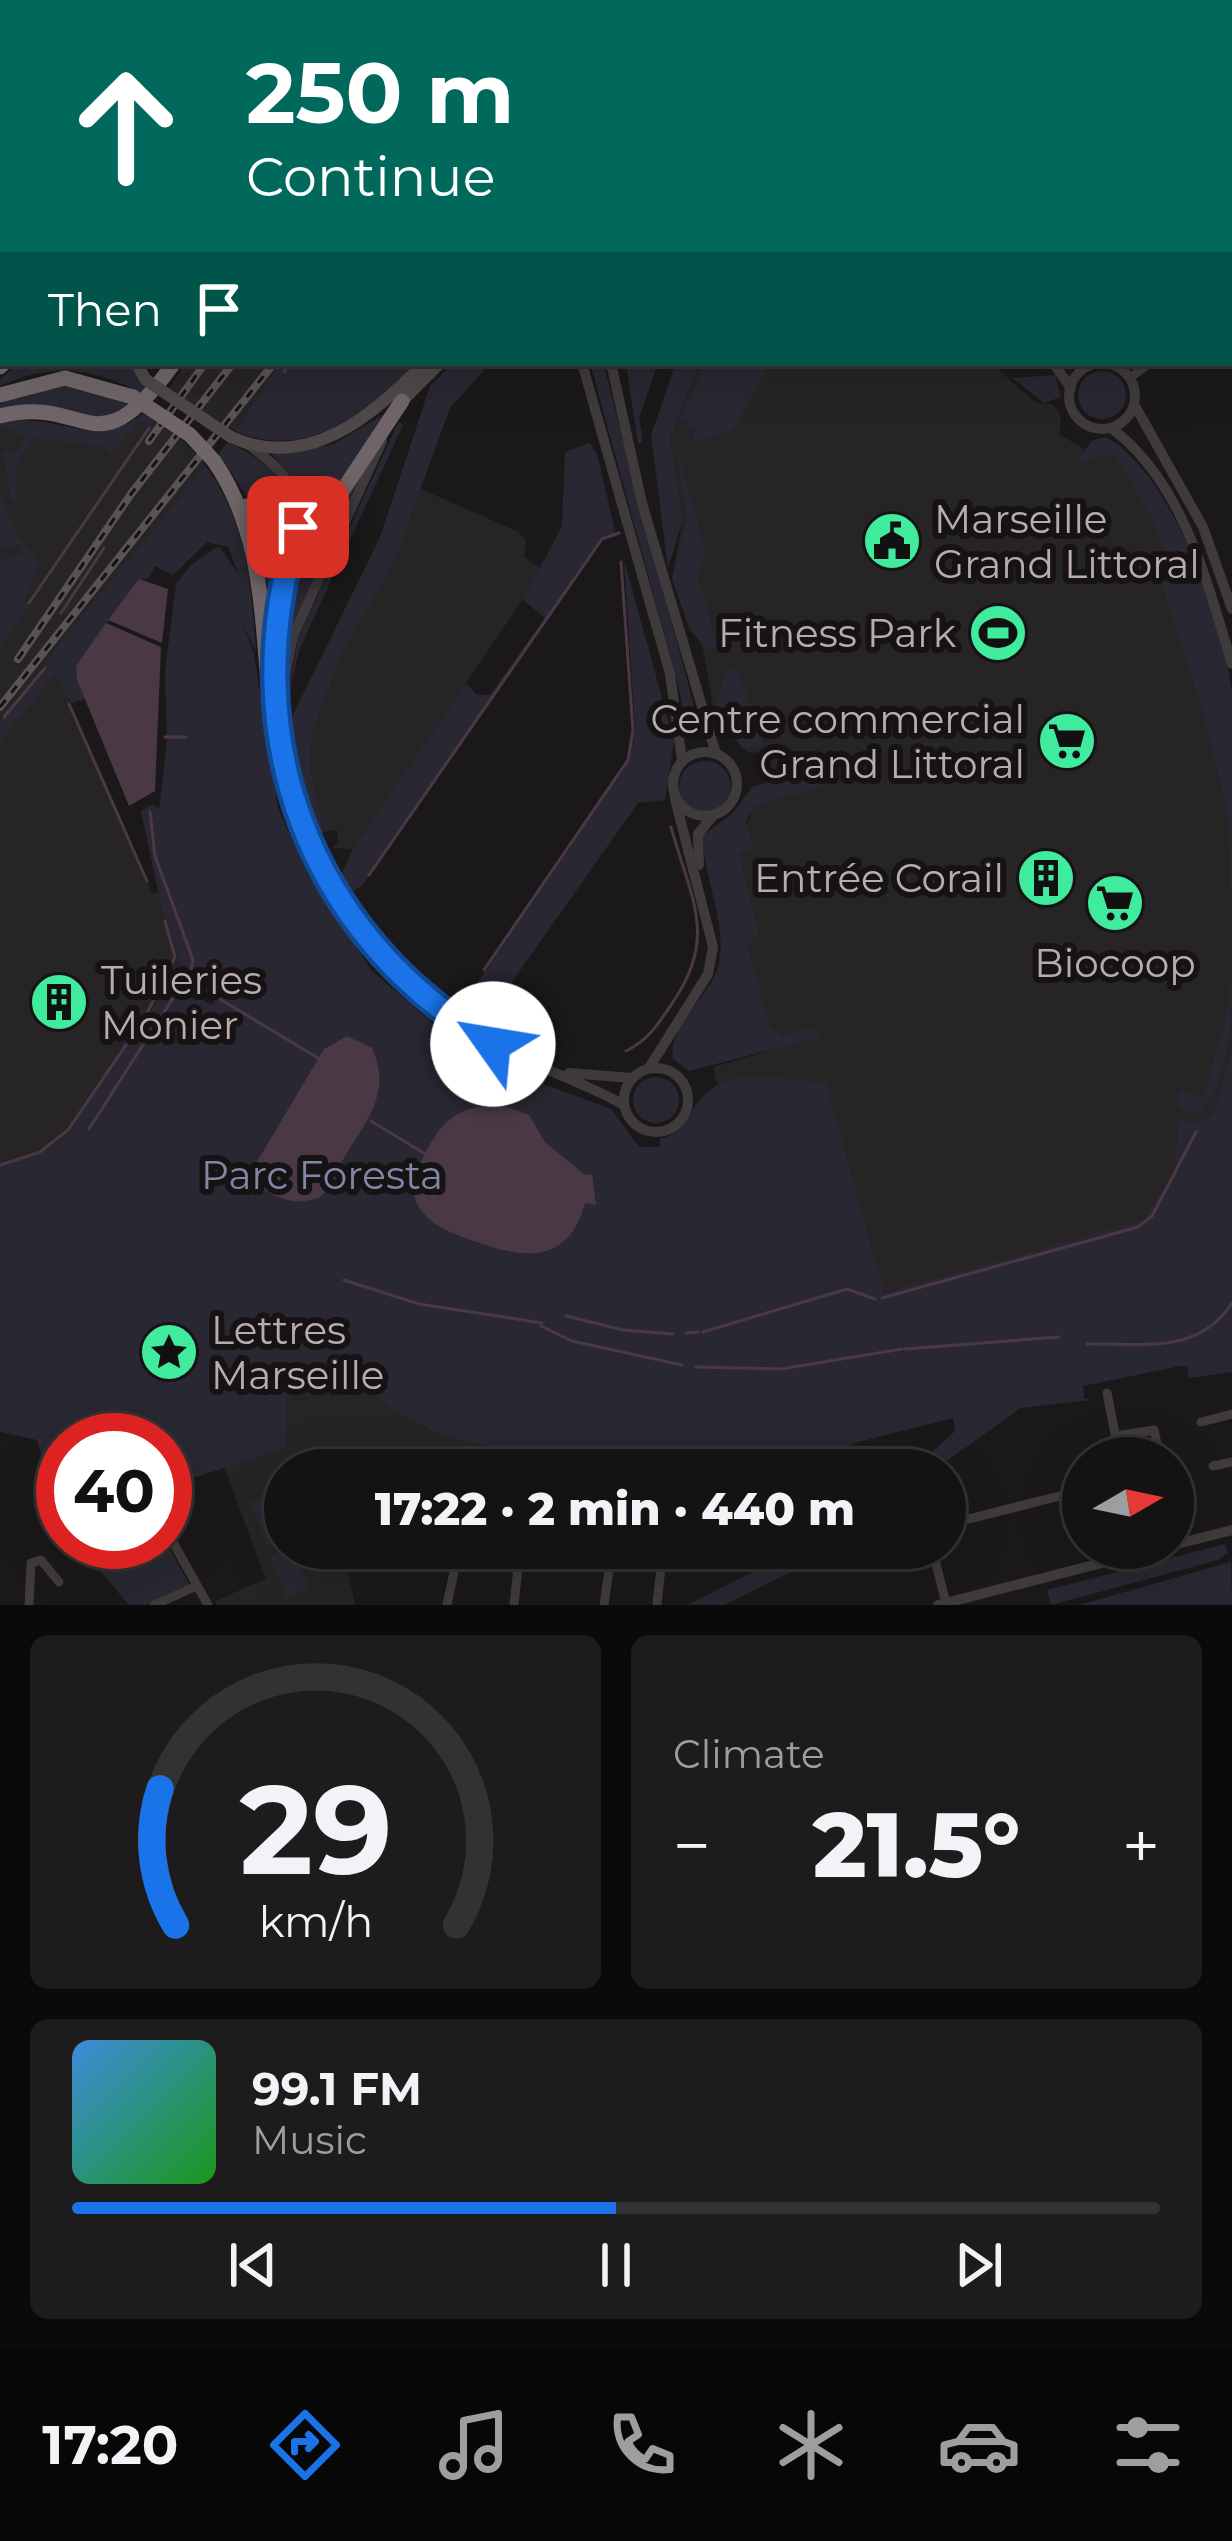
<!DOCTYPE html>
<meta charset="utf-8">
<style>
:root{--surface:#141213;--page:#1d1b1c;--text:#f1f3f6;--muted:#9d9ea0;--line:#333233;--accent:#1a73e8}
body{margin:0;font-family:Montserrat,sans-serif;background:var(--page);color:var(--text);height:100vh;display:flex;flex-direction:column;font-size:45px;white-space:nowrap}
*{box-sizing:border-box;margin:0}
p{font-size:39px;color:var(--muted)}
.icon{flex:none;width:66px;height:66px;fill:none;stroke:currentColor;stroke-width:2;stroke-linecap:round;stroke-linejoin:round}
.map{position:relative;height:1605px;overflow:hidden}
.drawer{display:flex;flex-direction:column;gap:30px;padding:30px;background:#0b0a0a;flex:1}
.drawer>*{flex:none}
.top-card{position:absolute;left:0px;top:0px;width:1233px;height:366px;box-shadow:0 12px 48px #0002,0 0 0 3px var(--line);background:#00695c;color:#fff;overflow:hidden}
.needle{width:78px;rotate:81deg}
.fabs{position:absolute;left:1062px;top:1437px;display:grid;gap:24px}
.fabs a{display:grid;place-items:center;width:132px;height:132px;border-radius:50%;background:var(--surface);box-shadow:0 12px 48px #0002,0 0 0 3px var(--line);font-size:60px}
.speed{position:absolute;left:36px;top:1413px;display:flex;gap:24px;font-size:60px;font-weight:700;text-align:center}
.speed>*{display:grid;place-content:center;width:156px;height:156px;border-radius:50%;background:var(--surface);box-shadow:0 12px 48px #0002,0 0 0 3px var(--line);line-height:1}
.speed .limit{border:18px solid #d22;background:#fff;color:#111}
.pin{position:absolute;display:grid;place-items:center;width:102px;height:102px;color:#fff;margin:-51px;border-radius:24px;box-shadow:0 6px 18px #0006}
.me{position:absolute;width:132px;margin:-66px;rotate:302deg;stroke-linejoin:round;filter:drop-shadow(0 0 9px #0008)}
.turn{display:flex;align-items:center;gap:42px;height:252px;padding:0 48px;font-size:54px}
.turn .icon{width:156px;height:156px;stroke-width:2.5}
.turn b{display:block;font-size:84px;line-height:102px}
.then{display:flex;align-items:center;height:114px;padding:0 48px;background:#0003;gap:24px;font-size:45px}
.big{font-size:90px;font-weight:800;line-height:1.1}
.drawer .tile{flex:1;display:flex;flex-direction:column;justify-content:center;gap:18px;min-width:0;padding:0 42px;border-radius:18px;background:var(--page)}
.drawer .dial{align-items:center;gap:0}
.dial svg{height:312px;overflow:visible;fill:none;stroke:var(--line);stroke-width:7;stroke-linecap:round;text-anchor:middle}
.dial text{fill:var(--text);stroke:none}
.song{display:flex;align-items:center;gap:36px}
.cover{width:144px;height:144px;border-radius:18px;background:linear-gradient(135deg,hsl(210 70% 55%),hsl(120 70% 35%))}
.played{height:12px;border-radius:6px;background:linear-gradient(90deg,var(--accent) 50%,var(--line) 50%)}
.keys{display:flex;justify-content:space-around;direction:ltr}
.heat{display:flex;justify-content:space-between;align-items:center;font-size:66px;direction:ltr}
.drawer .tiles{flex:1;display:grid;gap:30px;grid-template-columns:1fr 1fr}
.tile:last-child{grid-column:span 2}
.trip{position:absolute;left:264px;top:1449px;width:702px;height:120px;border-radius:60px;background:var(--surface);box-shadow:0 12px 48px #0002,0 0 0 3px var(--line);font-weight:800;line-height:120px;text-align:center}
.tabs{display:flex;height:192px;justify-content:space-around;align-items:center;background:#080708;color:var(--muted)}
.tabs .icon{width:84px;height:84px}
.tabs .on{color:var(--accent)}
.tabs b{font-size:54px;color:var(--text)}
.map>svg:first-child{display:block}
</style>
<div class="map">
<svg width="1232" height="1605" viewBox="0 0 1232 1605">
<rect width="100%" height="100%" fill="#1b1819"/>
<g fill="#272425">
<path d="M991 0H1232V156L1230 3Z"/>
<path d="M186 363H279L235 431 168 390Z"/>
<path d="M699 363H991L1036 403 1053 404 1061 416 1059 434 1094 455 1117 449 1131 459 1232 699V1051L1212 1115 1146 1222 879 1299 719 1092 713 1067 775 1049 746 943 738 852 754 804 771 798 759 753 748 752 716 722 703 649 672 579 683 519 670 439Z"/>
<path d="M146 415 185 442 206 466 61 681 152 893 159 892 182 965 70 1127 41 1153 0 1166V424L75 443 138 424Z"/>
<path d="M421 489 517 531 526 540 524 557 543 570 353 849 332 848 338 841 337 830 324 832 311 772 312 732 343 651 394 559Z"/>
<path d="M337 1363 364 1380 387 1406 425 1428 508 1448 511 1470H285V1548H343L355 1605H217L215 1601 266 1579 224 1467 286 1448V1372Z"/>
</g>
<g fill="#292832">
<path d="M19 363H129L148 391 145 395C94 367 53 362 0 386V379Z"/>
<path d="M279 363H415C368 412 307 462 235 431Z"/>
<path d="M453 363H491L450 408 395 559 343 651 312 732 311 772 324 832 317 841 300 791 289 723 380 537 430 386Z"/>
<path d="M590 363H603L701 733 687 737 679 688Z"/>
<path d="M658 363 639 418 643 443H638L626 363Z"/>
<path d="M676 363H699L670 439 683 519 668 568 651 435Z"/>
<path d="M706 363H770L733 430 692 442 696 429 679 419Z"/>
<circle cx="1102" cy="395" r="24"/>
<path d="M1055 375 1061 397 1044 403 1012 378Z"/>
<path d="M58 385 113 396 132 406 104 419 0 410V404L16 396 19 399Z"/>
<path d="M143 413 155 421 148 428 140 422 109 455 104 447 35 438 15 466 17 496 26 504 11 499 3 451 16 453 26 437 0 424C50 407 97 454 143 413Z"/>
<path d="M384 414 337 498 305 528 297 484 270 452 332 445Z"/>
<path d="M399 421 403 425 300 648 287 699 298 638Z"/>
<path d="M1105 437C1171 469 1224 624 1232 693 1232 771 1232 854 1232 932L1228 816 1209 732 1155 562 1167 558 1154 520 1113 454 1078 463 1091 441Z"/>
<path d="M228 442C269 463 296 482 293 532 248 513 246 489 218 454Z"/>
<path d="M589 443 597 454 616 536 602 539 362 886 346 894 338 881 353 849 466 683 477 695H490L545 618 523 600 562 526 565 452Z"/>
<path d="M678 454 705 549 698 578 717 644 710 651 690 630 672 579 687 523Z"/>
<path d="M206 466C247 525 251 581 256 651L242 623 254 653 278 808 307 873 372 971 456 1043 525 1077 611 1109 639 1147H660V1139C690 1131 686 1112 705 1094 735 1066 789 1080 826 1083L884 1293 1144 1220 1175 1171 1179 1120 1199 1123 1212 1115 1232 1051V1372L1189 1378 1187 1366H1180L1083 1386 1084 1398 1091 1400 1021 1408 934 1470H913L955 1431 953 1418 855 1443 808 1470H511L507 1448C464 1444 426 1432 389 1407 370 1394 357 1375 336 1363L287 1372 286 1448 171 1485 165 1440H63V1470L47 1472 37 1440 0 1432V1166L41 1153 60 1139 171 982 212 1005 222 990 182 965 162 909 141 811 153 804 159 809 160 803 167 740 165 671 176 584 191 565 219 546 239 575 228 547 207 542 173 575 155 566 148 579 139 580 76 666 85 699 71 703 54 674 0 743V720L47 668 43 664Z"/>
<path d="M364 471 281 670 292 568 302 538 328 525Z"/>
<path d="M0 493 16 533 40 563 24 600 30 604 0 650V560L23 553 19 544 0 549Z"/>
<path d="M256 529 289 542 272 636Z"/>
<path d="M624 560 674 741 665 800 638 803 497 1003 466 1011 455 1003 472 991 629 761 635 730Z"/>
<path d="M737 667 763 745 743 748 730 732 722 730 713 714 725 674Z"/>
<circle cx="705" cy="787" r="26"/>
<path d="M808 772 822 774 827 786 755 805 746 821 753 849 739 853 759 934 747 945 771 1031 777 1030 780 1037 816 1027 820 1037 689 1071 673 1059C667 1027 709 998 718 967 729 925 703 879 703 835L732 814 752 787Z"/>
<path d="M1232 969C1232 1012 1231 1077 1200 1111L1188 1113 1179 1105 1178 1094 1181 1090 1203 1097 1226 1018Z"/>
<circle cx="656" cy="1100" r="23"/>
<path d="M272 1493 285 1541 268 1548 250 1502Z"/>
<path d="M75 1542H144L171 1551 190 1586 146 1605H129Z"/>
<path d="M1225 1544 1228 1553 1218 1560 1051 1605 1047 1590Z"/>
<path d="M293 1548 309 1588 286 1597 270 1557Z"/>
<path d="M801 1548H840L724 1605H687Z"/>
<path d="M1231 1562 1232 1605H1079Z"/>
</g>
<g fill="#4a3844">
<path d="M139 579 168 589 162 643 108 620Z"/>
<path d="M106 623 161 647 155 791 129 806 77 680 76 666Z"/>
<path d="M347 1036 372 1048C392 1092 367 1120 345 1156 336 1172 334 1185 320 1197 297 1207 269 1199 254 1179L255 1165 324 1049Z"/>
<path d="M498 1104 529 1115 545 1142 585 1175 592 1174 596 1205 585 1203C568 1268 519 1258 468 1239 452 1233 431 1225 421 1210 406 1190 417 1169 427 1150 445 1116 460 1108 498 1104Z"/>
</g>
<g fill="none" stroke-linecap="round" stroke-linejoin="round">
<g stroke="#4a3844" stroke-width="3">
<path d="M899 0 905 3"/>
<path d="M607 3 611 0"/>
<path d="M284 372 289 363"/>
<path d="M29 603 149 428"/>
<path d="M61 613 104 548"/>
<path d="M69 704 147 881"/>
<path d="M4 717 45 668"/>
<path d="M165 737H186"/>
<path d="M369 875 602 539 619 533"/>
<path d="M484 970 628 760 633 730 621 562"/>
<path d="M178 974 318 1058"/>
<path d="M626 1051C648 1040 657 1026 671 1005 719 937 691 900 671 827"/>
<path d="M371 1121 425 1154"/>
<path d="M89 1129 191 970 193 960 155 856 150 812"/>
<path d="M0 1165 40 1152 68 1130 145 1017 175 957 165 921"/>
<path d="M344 1280 419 1304 542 1323"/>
<path d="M882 1298 1138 1227 1152 1216 1196 1132"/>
<path d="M566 1316 623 1330 673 1334"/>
<path d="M541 1326 572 1341 682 1365"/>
<path d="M703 1332 847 1289 875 1299"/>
<path d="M686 1333 698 1332"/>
<path d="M1087 1344C1143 1343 1198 1355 1232 1303"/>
<path d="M905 1349 1059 1337"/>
<path d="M696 1367 781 1369 902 1349"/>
</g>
<g stroke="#3f3a3b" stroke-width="9">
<path d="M261 0 262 3"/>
<path d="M0 88 3 90"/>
<path d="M1230 245H1232"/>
<path d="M1230 317 1232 316"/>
<path d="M1117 367 1125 363"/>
<path d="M1130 378 1149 363"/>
<path d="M1107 1393 1120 1458"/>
<path d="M1201 1422 1232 1414"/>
<path d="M1115 1436 1154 1430 1160 1458"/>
<path d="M1213 1466 1232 1462"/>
<path d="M891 1470 892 1469"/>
<path d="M945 1525 1083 1490"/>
<path d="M165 1528 208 1605"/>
<path d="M932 1548 946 1603"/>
<path d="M29 1605 31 1563 41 1560 59 1582"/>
<path d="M154 1605 197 1586"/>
<path d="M447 1605 459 1548"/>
<path d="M514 1605 520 1548"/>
<path d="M604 1605 612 1548"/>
<path d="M657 1605 663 1548"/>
</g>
<g stroke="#3f3a3b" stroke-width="10">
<path d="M582 363 670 674 682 760"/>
<path d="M611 363 642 503 716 754"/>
<path d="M1053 363 1071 388"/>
<circle cx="1102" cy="396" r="33"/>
<path d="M1134 404 1203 527 1232 609"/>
<path d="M1111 428C1183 481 1207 582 1232 664"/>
<path d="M247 444C279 466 300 486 298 527"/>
<path d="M273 667 292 545"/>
<circle cx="705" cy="784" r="32"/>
<path d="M290 779 282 691 293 636 382 441"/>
<path d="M302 827C330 918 412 1003 496 1046 538 1068 583 1082 624 1105"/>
<path d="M699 865 698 834 712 817"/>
<circle cx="656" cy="1100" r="32"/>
<path d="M649 1068 708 974 713 947 675 799"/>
<path d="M569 1073 632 1078"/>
<path d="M1173 1545 1232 1530"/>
<path d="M938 1605 1160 1548"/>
</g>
<g stroke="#4f484a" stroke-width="12">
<path d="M165 3 167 0"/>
<path d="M179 3 180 0"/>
<path d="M433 3 444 0"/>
<path d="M787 3 792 0"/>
<path d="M805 3 808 0"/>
<path d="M0 211 3 207"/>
<path d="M136 363 146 380"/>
<path d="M402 401 440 363"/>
<path d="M231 437C308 472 374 415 424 363"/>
</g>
<g stroke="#70666a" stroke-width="15">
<path d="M466 3 470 0"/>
<path d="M486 3 490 0"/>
<path d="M0 292 3 289"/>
<path d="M0 347 3 345"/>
<path d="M0 367 4 363"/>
<path d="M0 395 65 378 133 397"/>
<path d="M0 416C89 393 94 475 174 363"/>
<path d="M214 461C290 572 244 714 303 833"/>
<path d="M246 506 277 533H307L319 526 402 401"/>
</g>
<defs>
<g id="rail">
<path d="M129 3 131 0"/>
<path d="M444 3 446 0"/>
<path d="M0 187 3 183"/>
<path d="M149 441 205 363"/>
<path d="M18 659 131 494 233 363"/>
<path d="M0 707 274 363"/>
</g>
</defs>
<use href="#rail" stroke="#5a5355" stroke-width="8"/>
<use href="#rail" stroke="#161314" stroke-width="3" stroke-dasharray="9" stroke-linecap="butt"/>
<path stroke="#3f3a3b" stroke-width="10" d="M292 545 298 527"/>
<path stroke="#4f484a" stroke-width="12" d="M146 380 231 437"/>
<path stroke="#70666a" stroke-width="15" d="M133 397 190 435 214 461"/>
</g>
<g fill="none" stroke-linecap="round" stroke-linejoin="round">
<defs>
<path id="route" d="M298 527C233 732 307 935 493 1044"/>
</defs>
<use href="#route" stroke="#114b97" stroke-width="30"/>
<use href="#route" stroke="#1a73e8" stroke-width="21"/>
</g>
<defs>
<symbol id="civic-disc" viewBox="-11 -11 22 22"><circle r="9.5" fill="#40eb9d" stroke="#161314"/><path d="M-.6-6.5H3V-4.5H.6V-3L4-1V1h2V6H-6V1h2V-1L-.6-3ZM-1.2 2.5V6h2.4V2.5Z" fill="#111"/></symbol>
<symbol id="stadium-disc" viewBox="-11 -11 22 22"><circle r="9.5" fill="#40eb9d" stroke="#161314"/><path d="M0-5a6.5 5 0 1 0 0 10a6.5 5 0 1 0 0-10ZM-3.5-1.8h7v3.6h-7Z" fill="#111"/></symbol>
<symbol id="supermarket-disc" viewBox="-11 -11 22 22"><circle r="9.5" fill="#40eb9d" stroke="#161314"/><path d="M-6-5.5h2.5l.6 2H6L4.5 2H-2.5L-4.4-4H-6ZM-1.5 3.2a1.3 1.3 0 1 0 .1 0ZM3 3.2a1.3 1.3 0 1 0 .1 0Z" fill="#111"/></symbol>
<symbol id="building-disc" viewBox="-11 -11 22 22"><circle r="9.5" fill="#40eb9d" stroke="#161314"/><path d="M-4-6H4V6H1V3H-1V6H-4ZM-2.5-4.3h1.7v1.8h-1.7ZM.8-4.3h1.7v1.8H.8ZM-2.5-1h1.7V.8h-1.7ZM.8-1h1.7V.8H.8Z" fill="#111"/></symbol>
<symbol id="sight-disc" viewBox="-11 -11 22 22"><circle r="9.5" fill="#40eb9d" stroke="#161314"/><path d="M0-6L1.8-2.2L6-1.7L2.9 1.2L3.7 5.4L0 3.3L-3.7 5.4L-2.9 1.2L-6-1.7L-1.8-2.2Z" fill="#111"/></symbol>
</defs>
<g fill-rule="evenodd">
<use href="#civic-disc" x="859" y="508" width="66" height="66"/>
<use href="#stadium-disc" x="965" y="600" width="66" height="66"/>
<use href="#supermarket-disc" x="1034" y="708" width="66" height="66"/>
<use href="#building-disc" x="1013" y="845" width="66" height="66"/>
<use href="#supermarket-disc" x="1082" y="870" width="66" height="66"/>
<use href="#building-disc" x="26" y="969" width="66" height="66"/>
<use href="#sight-disc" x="136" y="1319" width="66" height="66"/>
</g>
<g text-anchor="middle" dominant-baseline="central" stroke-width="12" stroke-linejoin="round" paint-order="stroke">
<g font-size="39" fill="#baabb1" stroke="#161314" text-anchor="start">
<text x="934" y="519">Marseille<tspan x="934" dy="45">Grand Littoral</tspan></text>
<text x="956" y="633" text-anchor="end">Fitness Park</text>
<text x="1025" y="719" text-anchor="end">Centre commercial<tspan x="1025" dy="45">Grand Littoral</tspan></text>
<text x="1004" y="878" text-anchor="end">Entrée Corail</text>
<text x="1115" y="963" text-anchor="middle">Biocoop</text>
<text x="101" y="980">Tuileries<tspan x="101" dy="45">Monier</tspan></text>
<text x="211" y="1330">Lettres<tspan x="211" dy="45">Marseille</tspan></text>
</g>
<g font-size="39" fill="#8385a4" stroke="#161314">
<text x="322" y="1175">Parc Foresta</text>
</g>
</g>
</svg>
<div class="fabs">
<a><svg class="needle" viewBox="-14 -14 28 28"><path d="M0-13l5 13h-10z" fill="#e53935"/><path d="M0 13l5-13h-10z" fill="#9d9ea0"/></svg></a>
</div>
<div class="speed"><div class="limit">40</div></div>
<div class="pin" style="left:298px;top:527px;background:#d93025"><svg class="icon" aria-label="arrive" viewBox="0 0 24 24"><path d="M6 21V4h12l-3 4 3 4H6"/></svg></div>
<svg class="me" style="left:493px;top:1044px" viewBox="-20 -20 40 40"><circle r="19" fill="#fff"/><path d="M0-13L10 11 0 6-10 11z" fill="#1a73e8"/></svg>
<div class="trip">17:22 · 2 min · 440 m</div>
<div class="top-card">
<div class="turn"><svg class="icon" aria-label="ahead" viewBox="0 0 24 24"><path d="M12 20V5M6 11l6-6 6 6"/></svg><div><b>250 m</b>Continue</div></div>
<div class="then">Then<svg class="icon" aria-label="arrive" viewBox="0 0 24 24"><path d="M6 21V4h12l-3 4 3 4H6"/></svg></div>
</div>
</div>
<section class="drawer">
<div class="tiles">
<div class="tile dial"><svg viewBox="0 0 100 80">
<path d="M14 69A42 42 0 1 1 86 69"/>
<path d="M14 69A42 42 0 0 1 10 34" stroke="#1a73e8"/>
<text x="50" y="56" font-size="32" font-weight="700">29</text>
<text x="50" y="72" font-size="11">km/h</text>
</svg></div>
<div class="tile"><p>Climate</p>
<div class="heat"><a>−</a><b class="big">21.5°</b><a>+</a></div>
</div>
<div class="tile">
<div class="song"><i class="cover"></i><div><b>99.1 FM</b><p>Music</p></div></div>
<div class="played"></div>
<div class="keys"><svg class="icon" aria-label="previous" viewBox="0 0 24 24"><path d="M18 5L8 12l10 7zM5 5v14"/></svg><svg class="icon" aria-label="pause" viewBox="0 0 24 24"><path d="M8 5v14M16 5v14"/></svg><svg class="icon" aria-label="next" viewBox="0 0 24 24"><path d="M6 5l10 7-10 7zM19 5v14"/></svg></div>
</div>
</div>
</section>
<nav class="tabs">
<b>17:20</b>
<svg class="icon on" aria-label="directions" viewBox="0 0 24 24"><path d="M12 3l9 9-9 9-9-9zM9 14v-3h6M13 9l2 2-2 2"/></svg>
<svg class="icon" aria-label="music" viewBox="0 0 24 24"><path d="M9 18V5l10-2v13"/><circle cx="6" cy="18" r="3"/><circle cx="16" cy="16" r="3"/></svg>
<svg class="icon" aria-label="phone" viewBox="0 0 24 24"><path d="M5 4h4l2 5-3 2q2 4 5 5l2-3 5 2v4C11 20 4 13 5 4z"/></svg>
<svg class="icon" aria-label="climate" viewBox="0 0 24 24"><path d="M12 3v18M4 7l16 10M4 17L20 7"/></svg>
<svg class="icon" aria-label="car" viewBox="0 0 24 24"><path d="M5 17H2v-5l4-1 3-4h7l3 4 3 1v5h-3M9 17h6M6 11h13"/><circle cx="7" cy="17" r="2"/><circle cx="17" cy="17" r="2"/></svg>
<svg class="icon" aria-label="filters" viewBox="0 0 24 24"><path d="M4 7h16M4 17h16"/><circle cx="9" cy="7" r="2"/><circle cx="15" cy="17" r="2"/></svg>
</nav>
